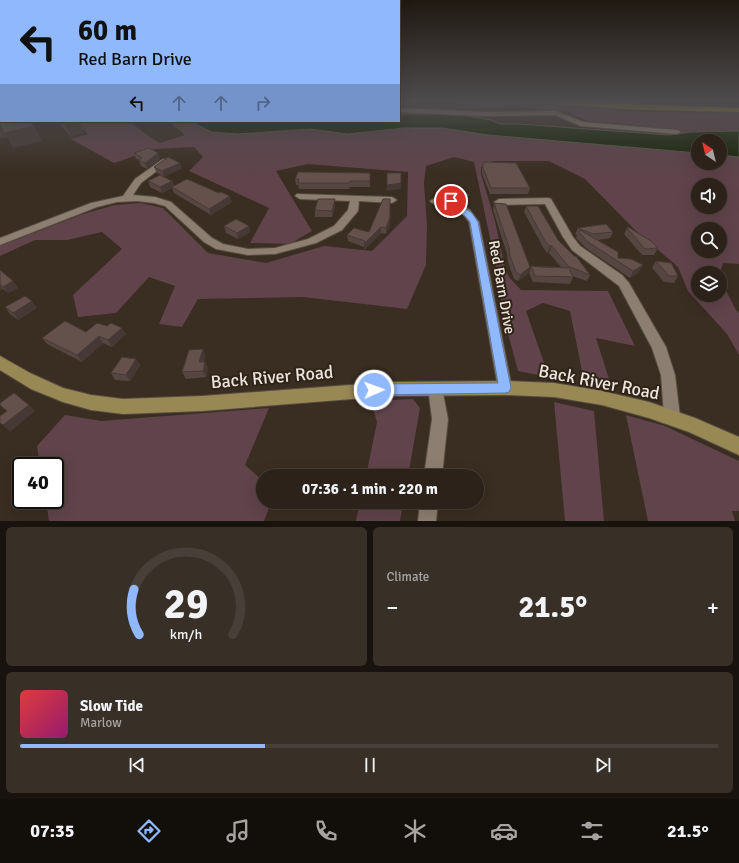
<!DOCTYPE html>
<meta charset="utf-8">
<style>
:root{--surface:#2c2219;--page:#382f26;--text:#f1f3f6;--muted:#a6a4a2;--line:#483f38;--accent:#90b8fd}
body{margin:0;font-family:Signika,sans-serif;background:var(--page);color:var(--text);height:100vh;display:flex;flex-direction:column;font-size:15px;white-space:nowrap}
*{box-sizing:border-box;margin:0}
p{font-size:13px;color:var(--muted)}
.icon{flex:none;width:22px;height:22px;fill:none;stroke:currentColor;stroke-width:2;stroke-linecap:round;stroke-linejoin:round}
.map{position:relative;height:521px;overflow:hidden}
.sheet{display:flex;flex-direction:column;gap:6px;padding:6px;background:#18130e;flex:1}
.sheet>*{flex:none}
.hud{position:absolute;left:0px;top:0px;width:400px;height:122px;box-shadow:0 4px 16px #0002,0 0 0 1px var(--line);background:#90b8fd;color:#111;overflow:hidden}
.needle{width:26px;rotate:325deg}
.buttons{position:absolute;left:691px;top:134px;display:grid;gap:8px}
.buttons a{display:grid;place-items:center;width:36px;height:36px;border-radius:50%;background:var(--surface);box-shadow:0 4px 16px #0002,0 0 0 1px var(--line);font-size:20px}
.speed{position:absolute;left:12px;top:457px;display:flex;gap:8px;font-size:20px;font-weight:700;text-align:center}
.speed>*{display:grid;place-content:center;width:52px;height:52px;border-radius:50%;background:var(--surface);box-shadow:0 4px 16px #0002,0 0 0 1px var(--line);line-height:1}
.speed .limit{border:2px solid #111;border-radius:6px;background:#fff;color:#111}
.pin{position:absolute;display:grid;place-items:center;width:34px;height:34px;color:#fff;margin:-17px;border:2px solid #fff;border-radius:50%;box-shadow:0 1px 4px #0007}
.me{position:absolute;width:44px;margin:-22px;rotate:88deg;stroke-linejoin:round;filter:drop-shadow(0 0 3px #0008)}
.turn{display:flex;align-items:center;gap:14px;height:84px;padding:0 12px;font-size:18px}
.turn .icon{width:52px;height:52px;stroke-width:2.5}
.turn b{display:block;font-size:28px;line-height:34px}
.lanes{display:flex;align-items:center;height:38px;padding:0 12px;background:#0003;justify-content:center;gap:20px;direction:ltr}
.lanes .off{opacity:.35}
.big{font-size:30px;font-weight:700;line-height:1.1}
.sheet .tile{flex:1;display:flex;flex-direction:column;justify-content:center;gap:6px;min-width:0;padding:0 14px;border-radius:6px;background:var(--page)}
.sheet .dial{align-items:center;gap:0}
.dial svg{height:104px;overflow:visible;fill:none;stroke:var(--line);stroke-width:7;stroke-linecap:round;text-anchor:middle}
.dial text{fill:var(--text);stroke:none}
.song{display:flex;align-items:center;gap:12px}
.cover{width:48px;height:48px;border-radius:6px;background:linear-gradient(135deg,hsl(0 70% 55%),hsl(320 70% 35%))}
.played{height:4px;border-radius:2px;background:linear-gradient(90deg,var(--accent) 35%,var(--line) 35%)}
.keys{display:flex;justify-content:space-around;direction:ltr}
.heat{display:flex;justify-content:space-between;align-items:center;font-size:22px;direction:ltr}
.sheet .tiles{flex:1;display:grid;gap:6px;grid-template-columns:1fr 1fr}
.tile:last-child{grid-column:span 2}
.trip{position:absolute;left:256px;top:469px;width:228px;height:40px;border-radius:20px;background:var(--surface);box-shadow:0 4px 16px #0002,0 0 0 1px var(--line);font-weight:700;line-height:40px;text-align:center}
.menu{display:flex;height:64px;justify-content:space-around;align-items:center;background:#120e0a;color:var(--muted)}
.menu .icon{width:28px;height:28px}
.menu .selected{color:var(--accent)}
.menu b{font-size:18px;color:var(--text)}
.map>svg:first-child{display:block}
</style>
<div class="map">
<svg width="739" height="521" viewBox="0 0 739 521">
<rect width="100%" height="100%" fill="#3a2d21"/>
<g fill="#60434b" fill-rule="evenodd">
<path d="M460 102H533L635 112 739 113V131L691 132 681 134 680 131 651 130 649 126 588 121 564 111 511 106 466 109Z"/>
<path d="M74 121H111L133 124 144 133 160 143 185 135 169 121H190L212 132 238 134 310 129 348 134 404 128H443L488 135 698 153V163H720V155L739 157V264L723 263 720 273H698V295H720V279L736 310 739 313V355L727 334 688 291 678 267 635 230 585 179 549 161H495L487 163 481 167V174L495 221 505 268 509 277 521 290 608 291 635 346 596 338 610 382 583 376 570 311 543 303 526 311 549 377 518 371 504 319 496 267 474 162 454 157 426 166 424 183 427 225 426 265 407 309 303 297 198 299 182 327 159 324 175 286 149 277 116 313 78 317 73 295 122 249 102 232 67 240H35L0 256V246L83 214 115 205 141 203 163 208 208 253 266 263 324 246 372 251 407 216 408 172 308 164 276 171 312 231 290 244 250 243 269 208 189 171 203 157 194 147 155 149 114 163 71 139 88 134ZM698 185H720V207H698ZM698 229H720V251H698Z"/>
<path d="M413 399 420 408 408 476H366L377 422 371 401Z"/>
<path d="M554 402 594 411 604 521H565Z"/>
<path d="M269 408 245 465 263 481V502H271L264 521H49L46 500H55V466H40L37 446 65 415 101 421Z"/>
<path d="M626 415 665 426 739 461V511H732L735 521H648Z"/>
<path d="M360 502H403L400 521H356Z"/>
</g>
<path fill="#152406" stroke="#565e46" d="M405 114H432L469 116 491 120 501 124H519L669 135 691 132 739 131V157L720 155V141H698V153L488 135 443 128H404L348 134 310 129 238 134 212 132 190 121H399V115Z"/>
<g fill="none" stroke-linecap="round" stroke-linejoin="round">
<defs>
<g id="street">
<path d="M399 108 485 112 556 111 583 122 677 130 681 132 677 134 581 126 555 115 485 116 399 112Z"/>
<path d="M163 159H169L170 161 141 183 133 195 155 197 171 202 212 238 223 244 248 249 275 248 308 239 334 226 348 210 350 201 300 199 295 196 297 194 392 197 397 200 392 203 359 201 358 211 342 230 316 243 275 254 248 255 216 249 204 242 165 206 154 203 137 201 117 202 97 207 0 245V238L91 203 123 196 135 179Z"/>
<path d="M463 192 468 195 457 202 470 210 479 222 512 388 510 393 505 394 500 393 498 388 469 222C457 204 450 208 432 203L430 201 435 198 448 199Z"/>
<path d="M548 198 551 199 573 237 580 246 622 275 629 283 666 347 675 375 680 416 677 421 672 423 667 421 664 416 661 375 652 348 619 286 572 250 563 237 545 204 499 205 494 202 499 199Z"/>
<path d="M435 382 440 383 442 388 448 419 442 476H424L432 419 428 388 430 383Z"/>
<path d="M420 502H438L436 521H418Z"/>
</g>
<path id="secondary" d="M0 356 30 373 63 388 91 395 123 399 202 396 390 382 506 381 554 383 602 391 649 402 695 418 739 437V455L689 432 649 418 602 405 554 397 506 395 390 396 202 411 123 414 91 410 63 402 31 389 0 370Z"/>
<path id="highway" d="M557 102 739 108V112L625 109 560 104Z"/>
</defs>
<use href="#street" stroke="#564c41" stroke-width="2"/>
<use href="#secondary" stroke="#564c41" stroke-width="2"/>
<use href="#highway" stroke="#564c41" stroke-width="2"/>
<use href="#street" fill="#8c7e70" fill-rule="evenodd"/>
<use href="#secondary" fill="#988854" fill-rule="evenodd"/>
<use href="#highway" fill="#b49e13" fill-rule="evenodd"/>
</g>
<g fill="#564641">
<path d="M59 121H78L84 133 71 137 60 124Z"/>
<path d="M134 153 160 159 147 169 141 166 139 160 136 159Z"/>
<path d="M483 162 530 188 528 194H490L482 174V168Z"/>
<path d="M154 167 182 168 164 177 157 173Z"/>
<path d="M370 173V187H350L349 189H299L298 185H296L295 179Z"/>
<path d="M148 181H172L174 186 219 193 232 202 211 215 174 193 172 188 162 193 150 187Z"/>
<path d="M494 203 528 274 518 281 514 279 508 262 507 254 493 210Z"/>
<path d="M335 206 332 217H315V210Z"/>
<path d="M526 206 590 275 587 281 572 276 573 277 570 284 533 282 529 273 531 266 561 267 549 253H547L543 247 524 212Z"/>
<path d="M390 224 386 234 381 233 364 250V247L348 241 347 235 369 232Z"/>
<path d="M224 226H249L250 232 238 239 226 233Z"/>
<path d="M578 228 613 232 610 238 598 240 618 258 639 272 630 278 586 248 576 238 577 235 575 234Z"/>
<path d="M627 228 658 248 654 255H642L624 234Z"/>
<path d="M656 261 678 276 674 283 664 282 652 268Z"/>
<path d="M0 270 13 281 18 288 8 293 3 289 0 290Z"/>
<path d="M5 307 37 308 18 320 10 314Z"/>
<path d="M86 332 126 334 112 347 103 343 82 362 47 344 42 338Z"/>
<path d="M205 356 204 362H205L208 368 206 377 186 379 182 372Z"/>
<path d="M136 359 140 365 130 381 115 380 111 373Z"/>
</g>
<g fill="#463935">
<path d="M67 121H78L84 133 71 137 64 122Z"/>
<path d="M0 124 34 126 42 141 13 148 7 137 0 139Z"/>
<path d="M158 153 160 159 147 169 145 163Z"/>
<path d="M180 163 182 168 164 177 162 171Z"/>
<path d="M172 181 174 187H172V188L162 193 160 187Z"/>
<path d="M401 183V189L386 191 387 185Z"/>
<path d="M230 196 232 202 211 215 209 209Z"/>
<path d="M335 199V206L332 217V211Z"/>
<path d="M390 217V224L386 234V228Z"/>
<path d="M249 226 250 232 238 239 237 233Z"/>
<path d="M381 227V233L364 250V244Z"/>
<path d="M550 246H552L549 253H547Z"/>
<path d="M643 265 639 272 630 278 633 271Z"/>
<path d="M530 267 528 274 518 281 520 275Z"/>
<path d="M13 281 18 288 8 293 3 287Z"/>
<path d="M0 285 3 289 0 290Z"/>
<path d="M32 301 37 308 18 320 13 313Z"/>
<path d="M122 328 126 334 112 347 108 340Z"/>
<path d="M99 336 103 343 82 362 77 355Z"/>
<path d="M203 349 205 356 202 369 199 362Z"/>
<path d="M136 359 140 365 130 381 126 375Z"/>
<path d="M205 362 208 368 206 377 203 371Z"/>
<path d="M29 405 35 411 10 432 3 425Z"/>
</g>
<g fill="#64514c" stroke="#463935">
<path d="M0 102H1V121H30L34 126 4 133 0 124Z"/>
<path d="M149 148 158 153 145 163 138 160 142 158 134 153Z"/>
<path d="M168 157 180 163 162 171 154 167Z"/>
<path d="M483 162 516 163 530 188H491L483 168Z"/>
<path d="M298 172 370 173V181H350L349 183H298L299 179H295Z"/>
<path d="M387 173H401V183L387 185Z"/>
<path d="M160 175 172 181 160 187 148 181Z"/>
<path d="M187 179 219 193 221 192 230 196 209 209 172 187Z"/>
<path d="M318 199H335L332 211 315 210Z"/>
<path d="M383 199H390V217L386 228 381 227 364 244 365 241 347 235 354 228 369 232Z"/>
<path d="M494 203 506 204 530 267 520 275 516 272 510 256 509 247Z"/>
<path d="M526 206H538L558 240 574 256H576L590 275 568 266 552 246H550L545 241Z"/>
<path d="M236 219 249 226 237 233 224 226Z"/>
<path d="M606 224 613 232 593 234 578 228Z"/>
<path d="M628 227 651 241 658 248 645 249 627 228Z"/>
<path d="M580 230 618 252V258L631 259 643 265 633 271 588 242 579 232Z"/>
<path d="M656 261 671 263 678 276H669Z"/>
<path d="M531 266 541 267 569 268 573 277 535 276Z"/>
<path d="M0 270 13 281 3 287 0 284Z"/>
<path d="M25 296 32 301 13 313 5 307Z"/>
<path d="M65 321 86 332 97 323 107 326 111 323 122 328 108 340 99 336 77 355 42 338Z"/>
<path d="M203 349 199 362H205L203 371 182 372 189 350Z"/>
<path d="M122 357 136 359 126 375 111 373Z"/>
<path d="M14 393 29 405 3 425 0 423V416L7 411 0 405V403Z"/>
</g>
<linearGradient id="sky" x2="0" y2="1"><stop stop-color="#201912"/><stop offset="0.58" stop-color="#4f4c4e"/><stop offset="1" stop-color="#4f4c4e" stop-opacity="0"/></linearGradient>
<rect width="739" height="175" fill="url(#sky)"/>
<path fill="#90b8fd" stroke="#5e78a4" d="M451 199 472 213 478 222 511 388 509 392 505 393 374 395 370 394 368 390 370 386 374 384 498 383 470 222 466 217 448 203V200Z"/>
<g text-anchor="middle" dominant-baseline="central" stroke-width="4" stroke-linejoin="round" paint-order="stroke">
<g font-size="15" fill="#ede5dd" stroke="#302418">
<text transform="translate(502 287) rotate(80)">Red Barn Drive</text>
</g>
<g font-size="18" fill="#ede5dd" stroke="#302418">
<text transform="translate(272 377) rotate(-5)">Back River Road</text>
<text transform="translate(599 382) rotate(11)">Back River Road</text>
</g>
</g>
</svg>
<div class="buttons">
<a><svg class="needle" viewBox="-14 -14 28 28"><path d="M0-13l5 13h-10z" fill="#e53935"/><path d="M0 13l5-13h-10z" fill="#a6a4a2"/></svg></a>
<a><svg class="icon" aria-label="sound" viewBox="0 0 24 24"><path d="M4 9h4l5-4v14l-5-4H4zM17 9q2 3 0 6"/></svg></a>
<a><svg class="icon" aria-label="search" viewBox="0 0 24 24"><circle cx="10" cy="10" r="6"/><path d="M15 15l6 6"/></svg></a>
<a><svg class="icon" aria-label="layers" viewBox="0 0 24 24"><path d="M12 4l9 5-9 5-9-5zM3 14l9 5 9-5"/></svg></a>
</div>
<div class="speed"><div class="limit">40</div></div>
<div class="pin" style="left:451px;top:201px;background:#d93025"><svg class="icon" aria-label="arrive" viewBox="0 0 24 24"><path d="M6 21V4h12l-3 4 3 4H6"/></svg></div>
<svg class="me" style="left:374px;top:390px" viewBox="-20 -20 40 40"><circle r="17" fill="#90b8fd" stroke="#fff" stroke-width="3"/><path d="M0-11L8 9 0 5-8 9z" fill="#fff"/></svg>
<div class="trip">07:36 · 1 min · 220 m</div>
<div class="hud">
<div class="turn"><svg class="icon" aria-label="left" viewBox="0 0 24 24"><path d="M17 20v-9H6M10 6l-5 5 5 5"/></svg><div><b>60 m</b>Red Barn Drive</div></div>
<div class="lanes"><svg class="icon" aria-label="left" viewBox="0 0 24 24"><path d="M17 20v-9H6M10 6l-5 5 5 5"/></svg><svg class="icon off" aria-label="ahead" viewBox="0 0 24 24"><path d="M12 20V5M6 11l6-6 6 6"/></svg><svg class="icon off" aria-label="ahead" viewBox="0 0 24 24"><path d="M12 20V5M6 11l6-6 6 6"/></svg><svg class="icon off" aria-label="right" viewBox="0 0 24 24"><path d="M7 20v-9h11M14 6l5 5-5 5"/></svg></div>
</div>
</div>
<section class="sheet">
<div class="tiles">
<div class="tile dial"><svg viewBox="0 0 100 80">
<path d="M14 69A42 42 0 1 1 86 69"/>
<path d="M14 69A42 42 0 0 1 10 34" stroke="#90b8fd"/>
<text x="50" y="56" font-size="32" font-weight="700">29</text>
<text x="50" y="72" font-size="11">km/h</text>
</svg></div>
<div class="tile"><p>Climate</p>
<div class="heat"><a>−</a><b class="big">21.5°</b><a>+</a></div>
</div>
<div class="tile">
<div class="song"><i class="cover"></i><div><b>Slow Tide</b><p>Marlow</p></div></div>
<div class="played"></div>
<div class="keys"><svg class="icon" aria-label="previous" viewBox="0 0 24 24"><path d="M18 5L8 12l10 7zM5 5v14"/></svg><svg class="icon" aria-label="pause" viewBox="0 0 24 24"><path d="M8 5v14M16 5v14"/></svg><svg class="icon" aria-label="next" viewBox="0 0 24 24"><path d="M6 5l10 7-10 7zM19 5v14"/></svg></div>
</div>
</div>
</section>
<nav class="menu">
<b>07:35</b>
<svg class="icon selected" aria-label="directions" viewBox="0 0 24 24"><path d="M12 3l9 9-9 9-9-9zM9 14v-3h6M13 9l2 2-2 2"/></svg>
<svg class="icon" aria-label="music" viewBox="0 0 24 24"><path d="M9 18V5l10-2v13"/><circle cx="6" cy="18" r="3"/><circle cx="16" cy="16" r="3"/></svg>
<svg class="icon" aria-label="phone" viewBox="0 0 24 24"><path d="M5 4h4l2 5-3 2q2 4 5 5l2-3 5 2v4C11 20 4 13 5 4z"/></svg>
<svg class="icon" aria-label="climate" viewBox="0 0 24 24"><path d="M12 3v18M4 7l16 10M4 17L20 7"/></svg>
<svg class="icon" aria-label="car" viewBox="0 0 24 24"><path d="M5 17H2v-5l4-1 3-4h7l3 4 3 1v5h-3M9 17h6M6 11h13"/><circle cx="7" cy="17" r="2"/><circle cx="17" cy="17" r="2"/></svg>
<svg class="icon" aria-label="filters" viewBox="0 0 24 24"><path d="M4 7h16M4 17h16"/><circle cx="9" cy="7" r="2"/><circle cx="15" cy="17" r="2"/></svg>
<b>21.5°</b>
</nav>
